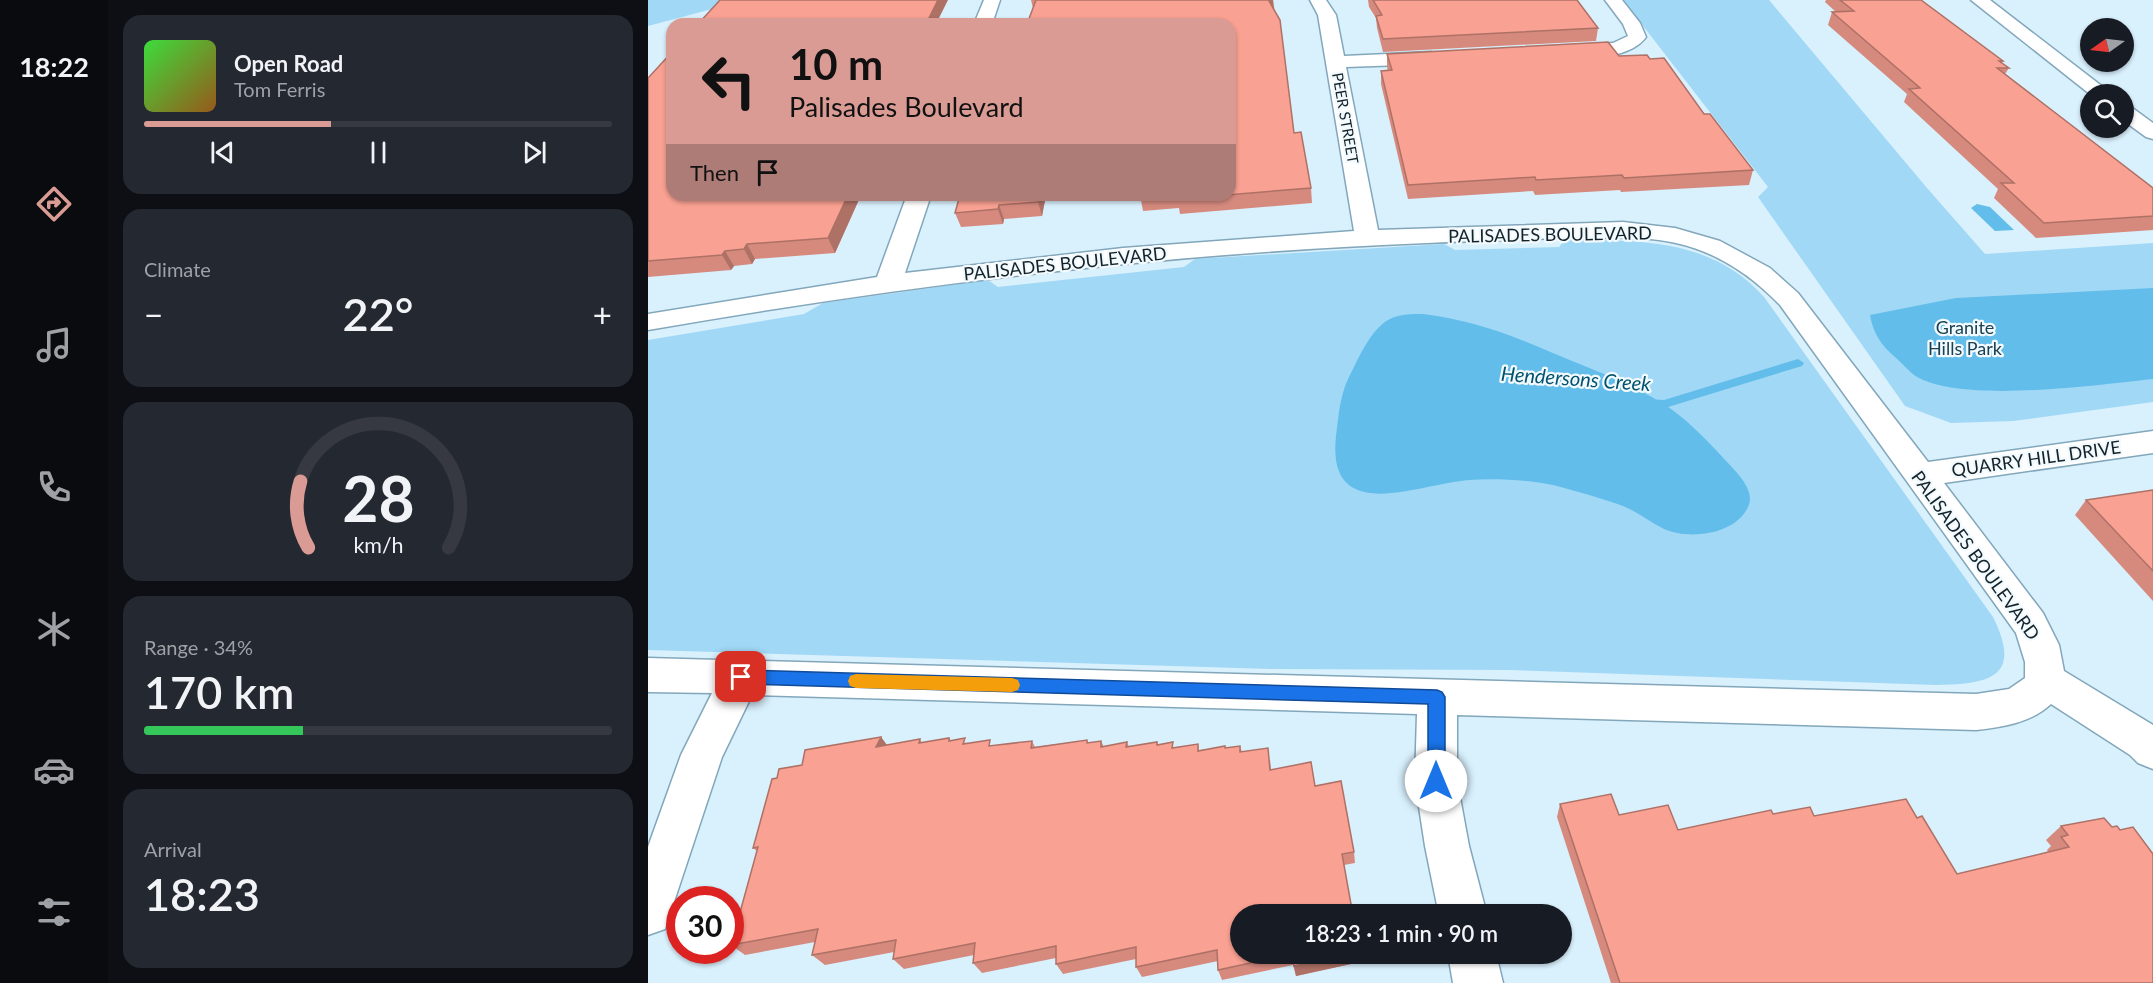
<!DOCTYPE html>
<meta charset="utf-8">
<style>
:root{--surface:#171b24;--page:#242831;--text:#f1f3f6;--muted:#9ea1a6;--line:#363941;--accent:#da9b95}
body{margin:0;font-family:Lato,sans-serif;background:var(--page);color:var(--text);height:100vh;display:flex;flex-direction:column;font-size:22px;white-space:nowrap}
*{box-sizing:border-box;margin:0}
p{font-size:20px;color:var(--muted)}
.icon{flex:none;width:33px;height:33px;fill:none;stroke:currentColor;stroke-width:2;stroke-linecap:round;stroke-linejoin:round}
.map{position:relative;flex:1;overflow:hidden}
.sheet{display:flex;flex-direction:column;gap:15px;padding:15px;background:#0d0f14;width:540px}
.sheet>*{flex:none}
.guide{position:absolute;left:18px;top:18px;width:570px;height:183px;border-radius:18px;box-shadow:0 2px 4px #0004;background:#da9b95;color:#111;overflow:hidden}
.needle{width:39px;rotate:256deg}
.buttons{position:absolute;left:1432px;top:18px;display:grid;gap:12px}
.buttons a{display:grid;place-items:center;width:54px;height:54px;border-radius:50%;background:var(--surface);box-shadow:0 2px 4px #0004;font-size:30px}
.speed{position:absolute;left:18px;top:886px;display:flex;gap:12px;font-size:30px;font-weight:700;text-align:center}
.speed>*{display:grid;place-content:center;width:78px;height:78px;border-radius:50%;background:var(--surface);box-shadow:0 2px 4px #0004;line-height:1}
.speed .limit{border:9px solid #d22;background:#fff;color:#111}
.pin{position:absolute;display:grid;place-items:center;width:51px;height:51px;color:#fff;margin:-26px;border-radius:12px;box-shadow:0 3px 9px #0006}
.me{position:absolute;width:66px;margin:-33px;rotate:0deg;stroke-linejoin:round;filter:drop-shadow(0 0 4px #0008)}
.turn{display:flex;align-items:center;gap:21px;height:126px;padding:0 24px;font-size:27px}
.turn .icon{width:78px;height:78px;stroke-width:2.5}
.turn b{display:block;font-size:42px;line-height:51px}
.then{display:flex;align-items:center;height:57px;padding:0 24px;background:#0003;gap:12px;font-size:22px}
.big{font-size:45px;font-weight:600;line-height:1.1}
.sheet .card{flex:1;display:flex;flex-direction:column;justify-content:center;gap:9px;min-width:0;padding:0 21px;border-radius:18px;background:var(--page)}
.sheet .dial{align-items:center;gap:0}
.dial svg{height:156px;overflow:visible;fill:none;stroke:var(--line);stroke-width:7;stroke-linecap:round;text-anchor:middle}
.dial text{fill:var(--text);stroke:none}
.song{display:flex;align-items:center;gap:18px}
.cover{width:72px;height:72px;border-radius:9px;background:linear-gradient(135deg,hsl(120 70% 55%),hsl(30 70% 35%))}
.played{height:6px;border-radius:3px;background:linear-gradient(90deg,var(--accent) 40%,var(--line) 40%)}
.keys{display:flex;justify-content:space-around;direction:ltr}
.heat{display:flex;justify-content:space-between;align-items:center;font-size:33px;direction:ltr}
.charge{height:9px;border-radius:4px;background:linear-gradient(90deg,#34c759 34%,var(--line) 0)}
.trip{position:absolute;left:582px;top:904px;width:342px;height:60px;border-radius:30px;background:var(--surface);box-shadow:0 2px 4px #0004;font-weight:600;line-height:60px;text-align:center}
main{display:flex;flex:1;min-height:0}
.dock{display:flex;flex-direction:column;width:108px;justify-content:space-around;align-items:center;background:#090b0e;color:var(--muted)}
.dock .icon{width:42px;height:42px}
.dock .active{color:var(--accent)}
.dock b{font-size:27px;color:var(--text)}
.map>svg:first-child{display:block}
</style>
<main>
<nav class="dock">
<b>18:22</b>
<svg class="icon active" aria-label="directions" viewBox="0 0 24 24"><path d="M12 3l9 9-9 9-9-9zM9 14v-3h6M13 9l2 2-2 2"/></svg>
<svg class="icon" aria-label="music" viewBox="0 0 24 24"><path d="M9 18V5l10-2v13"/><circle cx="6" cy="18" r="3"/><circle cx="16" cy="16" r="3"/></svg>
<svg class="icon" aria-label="phone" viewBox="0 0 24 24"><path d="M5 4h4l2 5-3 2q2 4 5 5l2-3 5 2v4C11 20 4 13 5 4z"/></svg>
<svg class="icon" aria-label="climate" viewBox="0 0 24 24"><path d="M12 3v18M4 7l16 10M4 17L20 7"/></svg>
<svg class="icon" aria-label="car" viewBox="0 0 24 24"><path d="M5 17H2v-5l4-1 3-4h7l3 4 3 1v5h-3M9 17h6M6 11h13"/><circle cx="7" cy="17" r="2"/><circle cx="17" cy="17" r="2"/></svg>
<svg class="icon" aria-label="filters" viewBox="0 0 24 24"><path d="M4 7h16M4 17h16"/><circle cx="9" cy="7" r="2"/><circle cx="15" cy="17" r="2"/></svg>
</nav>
<section class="sheet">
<div class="card">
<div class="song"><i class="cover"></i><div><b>Open Road</b><p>Tom Ferris</p></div></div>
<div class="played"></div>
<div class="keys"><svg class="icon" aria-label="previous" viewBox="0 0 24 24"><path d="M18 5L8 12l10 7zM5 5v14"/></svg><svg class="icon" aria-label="pause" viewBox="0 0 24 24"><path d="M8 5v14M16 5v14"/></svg><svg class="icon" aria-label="next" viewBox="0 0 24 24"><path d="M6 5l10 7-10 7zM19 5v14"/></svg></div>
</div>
<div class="card"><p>Climate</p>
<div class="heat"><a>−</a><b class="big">22°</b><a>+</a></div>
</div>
<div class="card dial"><svg viewBox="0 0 100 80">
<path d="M14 69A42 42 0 1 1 86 69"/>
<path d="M14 69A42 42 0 0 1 10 35" stroke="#da9b95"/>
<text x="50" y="56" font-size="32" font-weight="700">28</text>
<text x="50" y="72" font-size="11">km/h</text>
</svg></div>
<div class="card"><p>Range · 34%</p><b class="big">170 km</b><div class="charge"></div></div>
<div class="card"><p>Arrival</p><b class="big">18:23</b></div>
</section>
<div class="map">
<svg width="1505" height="983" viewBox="0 0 1505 983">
<rect width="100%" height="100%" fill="#d9f0fd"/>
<g fill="#a1d8f6">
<path d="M0 0H98L0 26Z"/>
<path d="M975 0H1121L1279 188 1337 254 1505 243V402L1365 421 1303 423 1257 406 1110 197 1120 187Z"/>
<path d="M917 240C989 240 1064 238 1116 297L1345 617C1376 679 1339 684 1288 685L861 670 623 669 0 650V340L156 314 175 303 340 280 350 287 536 267 547 259 796 244 807 250 911 247Z"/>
</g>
<g fill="#63bdea">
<path d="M1329 204 1342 207 1366 230 1347 231 1323 208Z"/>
<path d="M1505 288V379C1449 385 1319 403 1271 378 1263 374 1254 363 1247 357 1233 345 1225 333 1222 315L1308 298Z"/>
<path d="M775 314C831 321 873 339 924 361 954 373 986 386 1014 403 1037 417 1062 443 1080 463 1090 474 1108 491 1100 507 1087 535 1041 540 1016 529 1002 522 990 512 975 506 953 498 928 491 905 485 879 480 848 478 821 480 770 484 678 527 688 436 691 413 692 392 704 371 713 353 725 326 744 318 753 314 765 314 775 314Z"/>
</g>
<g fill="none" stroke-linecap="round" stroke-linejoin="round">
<path fill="#63bdea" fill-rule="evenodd" d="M1150 359 1156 363 1154 366 1020 407H999L993 403 999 399 1016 400Z"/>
<defs>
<g id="street">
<path d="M336 0H352L344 24H326Z"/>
<path d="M662 0H678L688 15 696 56 783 52 790 54 792 58 790 62 783 64 698 67 730 230 975 222 1027 228 1072 241 1122 268 1150 293 1280 462 1505 431V453L1296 483 1395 613 1411 645 1416 671 1505 725V769L1490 763 1482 755 1403 704C1383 723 1354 727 1328 730L809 715V781L821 846 839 915H791L777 846 767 781 769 714 104 695 74 757 17 929 0 935V847L33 755 64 693 0 692V658L1328 694 1361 689 1377 678V662L1368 633 1132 305C1103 275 1069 252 1028 243 992 235 955 238 918 238 872 239 826 241 779 243 517 253 258 285 0 330V314L229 277 259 195H283L257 273 475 248 706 231 670 15Z"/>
<path d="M957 0H974L992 23 998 37C983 58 939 61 915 55L913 51 915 47 965 43 980 36 975 24Z"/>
<path d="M1323 0H1342L1464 94 1443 95Z"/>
<path d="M1476 105 1483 107 1505 123V139L1498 137 1476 121Z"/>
<path d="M800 954H848L855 983H805Z"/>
</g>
</defs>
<use href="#street" stroke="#82a7bb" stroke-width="3"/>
<use href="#street" fill="#fff" fill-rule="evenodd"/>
</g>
<g fill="#d68a7e">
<path d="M383 0H625L646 133 663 188 664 203 532 214 531 208 495 211 492 195H582L385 8Z"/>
<path d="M720 0H929L950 28 948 41 735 52 729 28 728 18 721 7Z"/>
<path d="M1178 0H1273L1355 61 1354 63 1361 68 1357 74 1505 188V230L1388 238 1346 198 1350 189 1256 102 1259 94 1180 25 1184 12H1188L1177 2Z"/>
<path d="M739 54 971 56 1002 59 1056 114 1105 170 1101 185 973 192 972 190 887 195 885 191 760 199 733 84V71H740L739 67Z"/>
<path d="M0 78 213 195 187 253 107 259 104 264 86 266 83 270 0 277Z"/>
<path d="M312 195H398L394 216 356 219 355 224 313 227 307 213Z"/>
<path d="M1505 490V601L1427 515 1438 500Z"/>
<path d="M233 737 238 745 272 739 274 743 301 738 303 741 345 746 384 741 387 747 439 740 440 743 453 741 456 747 479 742 481 747 509 742 510 745 526 748 550 744 551 750 577 748 592 746 594 752 622 760 623 770 667 786 706 852 707 863 696 865 712 962 648 976 645 965 574 980 570 970V961L494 977 488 967V959L415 974 408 964V958L334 973 325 963 326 955 256 969 245 959 246 952 177 965 164 955 167 942 97 955 83 945 109 851 105 848 129 778 154 765Z"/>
<path d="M912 804 971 815 1030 830 1125 814 1166 816 1269 818 1309 874 1400 852 1399 850 1403 846 1398 840 1413 826 1464 827 1472 830 1505 983H963L909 817Z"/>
</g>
<g fill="#ae7166">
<path d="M290 0H300L288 24H278Z"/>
<path d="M625 0 626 13 621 1Z"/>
<path d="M200 195H213L187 253 180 238Z"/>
<path d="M391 195H398L394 216 390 202Z"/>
<path d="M351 205 356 219 355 224 350 209Z"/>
<path d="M99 244 107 259 104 264 96 249Z"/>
<path d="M77 251 86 266 83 270 74 255Z"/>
<path d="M233 737 242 749 228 747Z"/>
<path d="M700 954H711L712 962 648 976 646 966Z"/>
</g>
<g fill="#f9a192" stroke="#ae7166" stroke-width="1.5">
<path d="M72 0H290L278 24H50Z"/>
<path d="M388 0H625L621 1 632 20 646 133 653 132 663 188 529 199V195H582V24H379Z"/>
<path d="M725 0H929L950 28 735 39 728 16 734 15Z"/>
<path d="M1192 0H1273L1355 61H1351L1361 68H1349L1505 188V216L1396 223 1353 183H1366L1261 89 1272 88 1184 12 1206 11Z"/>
<path d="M960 42 971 56 999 55 1002 59 1016 58 1056 114H1062L1105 170 976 178 974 175 888 180 887 177 760 185 733 71 744 70 739 54Z"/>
<path d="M24 52V195H200L180 238 99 244 96 249 77 251 74 255 0 261V78Z"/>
<path d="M312 195H391L390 202 351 205 350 209 307 213Z"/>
<path d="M492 195H510L492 196Z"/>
<path d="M1505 490V571L1438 500Z"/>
<path d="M233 737 228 747 272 739 271 743 301 738V741L317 738 315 744 342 740 341 746 384 741 383 748 439 740V743L453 741V747L479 742 478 747 509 742V745L525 742 524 748 550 744V751L577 746V748L592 746V752L620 748 622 770 663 762 667 786 693 781 706 852 694 854 705 915H592V954H700L646 966 644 954 570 970 569 950 488 967V947L408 964V946L325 963 327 943 245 959 248 940 164 955 170 929 83 945 110 847 105 848 124 779 129 778 131 769 154 765 157 750Z"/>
<path d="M963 794 971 815 1020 805 1030 830 1123 810 1125 814 1162 807 1166 816 1258 799 1269 818 1274 816 1309 874 1421 847 1413 837 1420 835 1413 826 1456 818 1464 827 1469 826 1472 830 1485 827 1505 854V983H972L912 804Z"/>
</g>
<path fill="#1a73e8" stroke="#114b97" stroke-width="1.5" d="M93 670 789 690 794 692 797 697V781L795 787 788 789 782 787 780 781V704L93 684 88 682 85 677 88 673Z"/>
<path fill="#f59e0b" d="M208 674 364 678 370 680 372 685 370 690 364 692 208 688 202 686 200 681 202 676Z"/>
<g text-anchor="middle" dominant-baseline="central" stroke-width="4.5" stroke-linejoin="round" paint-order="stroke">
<g font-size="15" fill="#14232a" stroke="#f2fafe">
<text transform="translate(698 118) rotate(80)">PEER STREET</text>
</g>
<g font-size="18" fill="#14232a" stroke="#f2fafe">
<text transform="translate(902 234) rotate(-1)">PALISADES BOULEVARD</text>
<text transform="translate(417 263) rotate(-6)">PALISADES BOULEVARD</text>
<text transform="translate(1388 458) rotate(-8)">QUARRY HILL DRIVE</text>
<text transform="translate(1328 555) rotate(54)">PALISADES BOULEVARD</text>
</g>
<g font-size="18" fill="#194053" stroke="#f2fafe">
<text x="1317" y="327">Granite<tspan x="1317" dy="21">Hills Park</tspan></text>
</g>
<g font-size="20" font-style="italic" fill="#02516f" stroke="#f2fafe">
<text transform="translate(928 378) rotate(4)">Hendersons Creek</text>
</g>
</g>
</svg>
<div class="buttons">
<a><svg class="needle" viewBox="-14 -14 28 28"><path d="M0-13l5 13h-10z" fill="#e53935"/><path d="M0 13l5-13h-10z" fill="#9ea1a6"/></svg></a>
<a><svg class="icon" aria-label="search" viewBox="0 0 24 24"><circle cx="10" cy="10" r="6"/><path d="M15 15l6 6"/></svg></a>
</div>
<div class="speed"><div class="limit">30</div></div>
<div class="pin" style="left:93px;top:677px;background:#d93025"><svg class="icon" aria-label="arrive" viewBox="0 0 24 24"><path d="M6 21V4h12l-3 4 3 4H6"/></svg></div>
<svg class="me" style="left:788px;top:781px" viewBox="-20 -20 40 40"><circle r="19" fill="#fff"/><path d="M0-13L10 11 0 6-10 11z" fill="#1a73e8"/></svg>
<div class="trip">18:23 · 1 min · 90 m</div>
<div class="guide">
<div class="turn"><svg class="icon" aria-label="left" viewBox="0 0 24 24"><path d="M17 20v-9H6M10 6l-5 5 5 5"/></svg><div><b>10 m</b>Palisades Boulevard</div></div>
<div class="then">Then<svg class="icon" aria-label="arrive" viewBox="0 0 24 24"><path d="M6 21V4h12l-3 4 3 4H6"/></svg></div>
</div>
</div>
</main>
